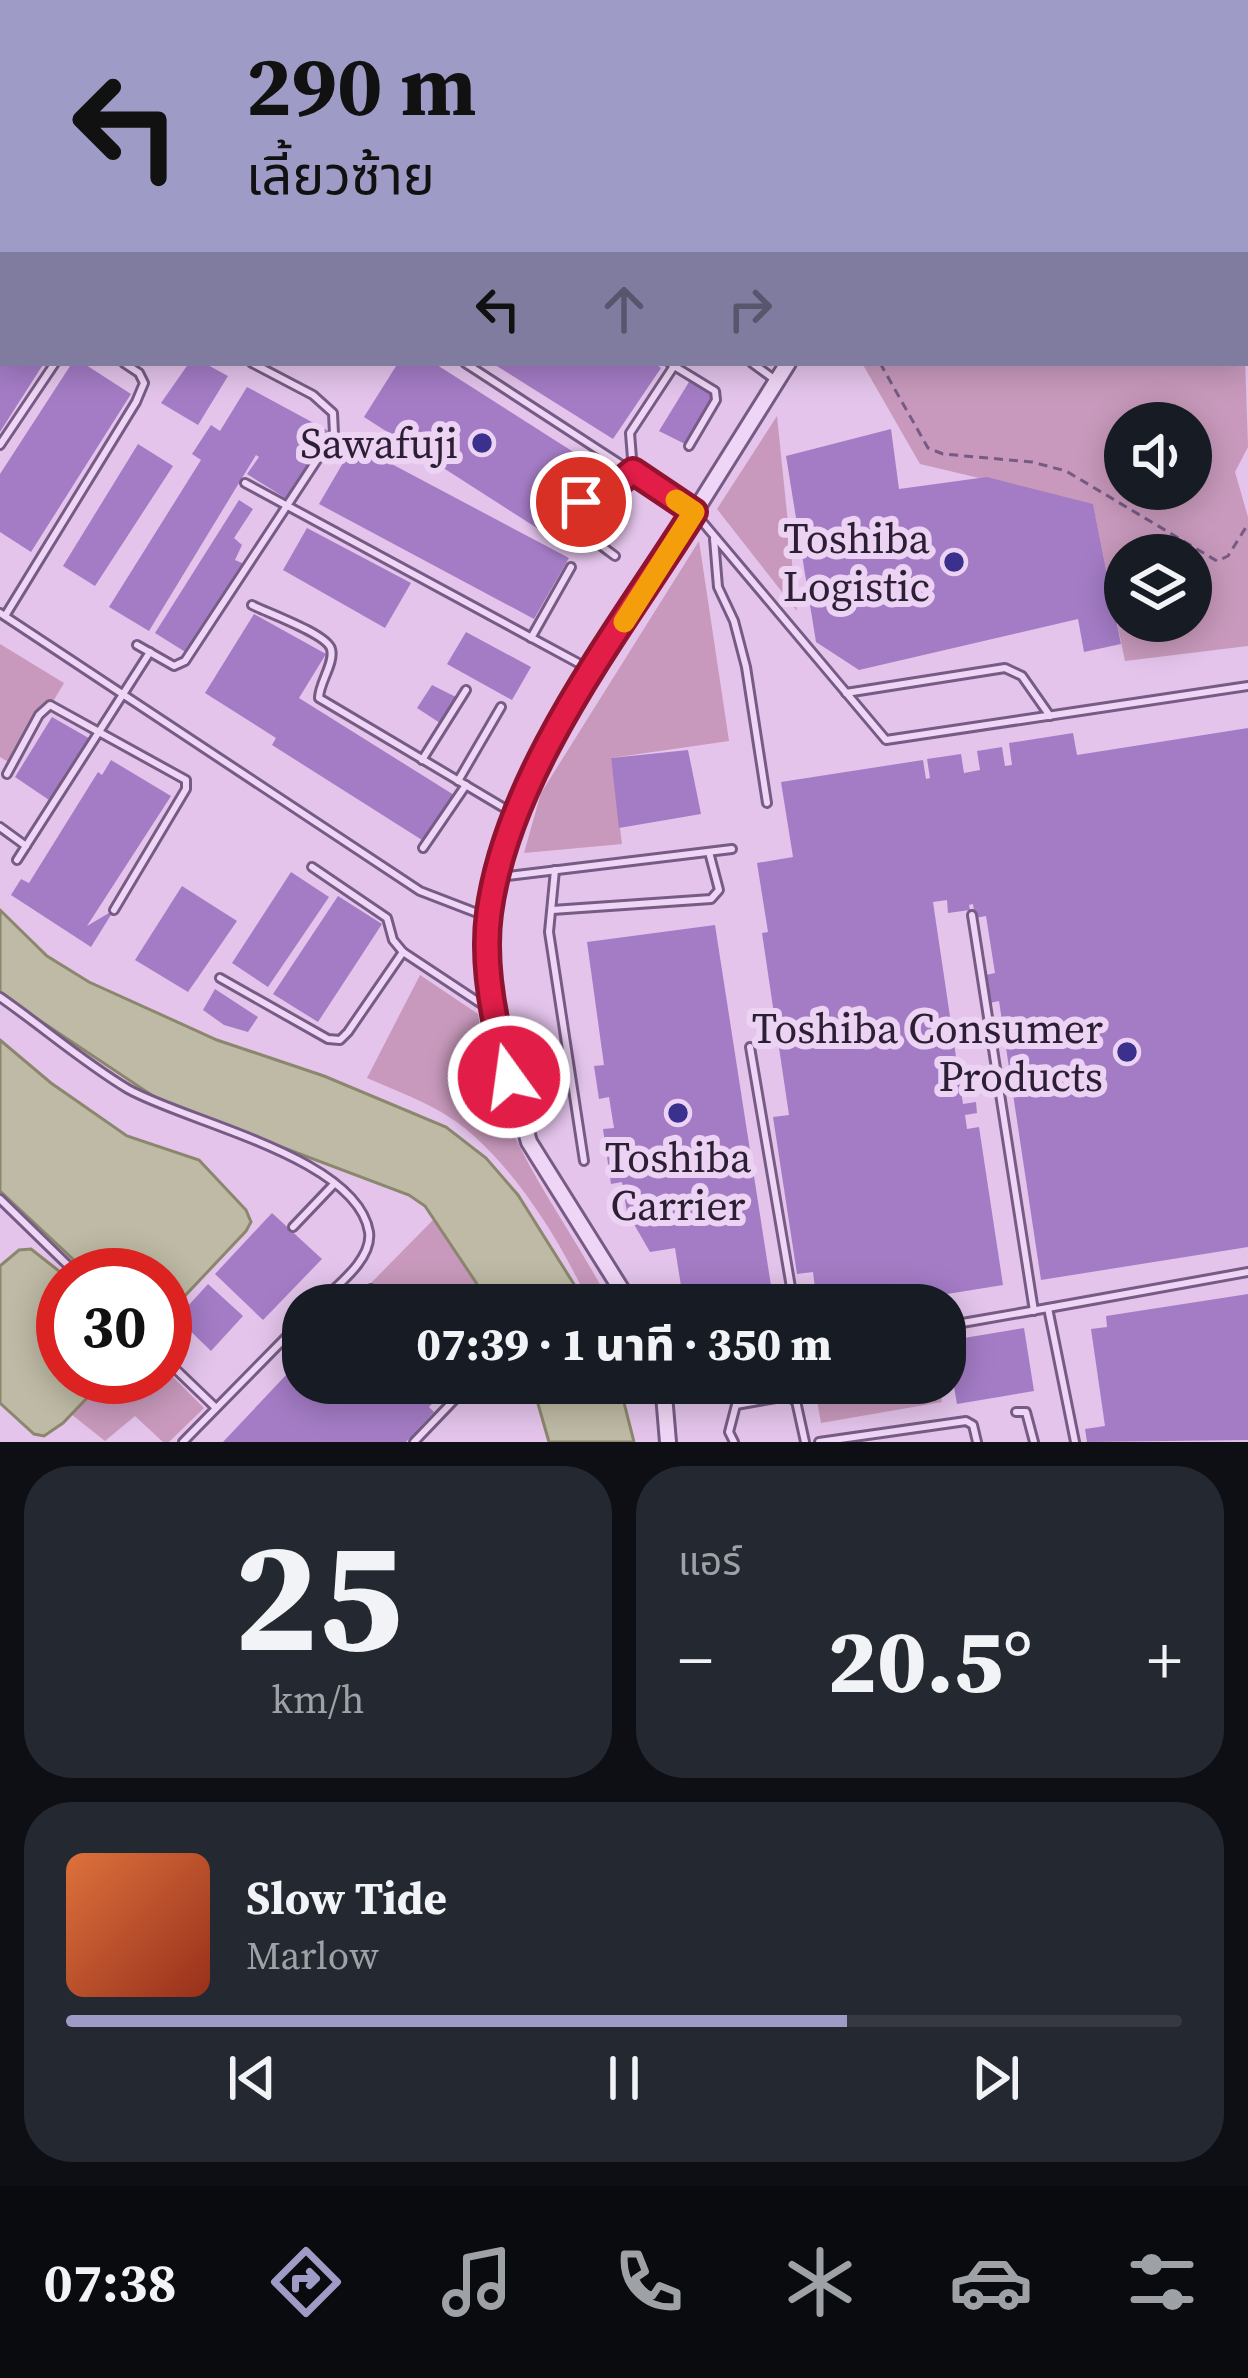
<!DOCTYPE html>
<html lang="th">
<meta charset="utf-8">
<style>
:root{--surface:#171b24;--page:#242831;--text:#f1f3f6;--muted:#9ea1a6;--line:#363941;--accent:#9f9bc7}
body{margin:0;font-family:"Source Serif 4","Noto Sans Thai",serif;background:var(--page);color:var(--text);height:100vh;display:flex;flex-direction:column;font-size:45px;white-space:nowrap}
*{box-sizing:border-box;margin:0}
p{font-size:39px;color:var(--muted)}
.icon{flex:none;width:66px;height:66px;fill:none;stroke:currentColor;stroke-width:2;stroke-linecap:round;stroke-linejoin:round}
.map{position:relative;height:1442px;overflow:hidden}
.details{display:flex;flex-direction:column;gap:24px;padding:24px;background:#0d0f14;flex:1}
.details>*{flex:none}
.banner{position:absolute;left:0px;top:0px;width:1248px;height:366px;box-shadow:0 6px 30px #0003;background:#9f9bc7;color:#111;overflow:hidden}
.tools{position:absolute;left:1104px;top:402px;display:grid;gap:24px}
.tools a{display:grid;place-items:center;width:108px;height:108px;border-radius:50%;background:var(--surface);box-shadow:0 6px 30px #0003;font-size:60px}
.speed{position:absolute;left:36px;top:1248px;display:flex;gap:24px;font-size:60px;font-weight:700;text-align:center}
.speed>*{display:grid;place-content:center;width:156px;height:156px;border-radius:50%;background:var(--surface);box-shadow:0 6px 30px #0003;line-height:1}
.speed .limit{border:18px solid #d22;background:#fff;color:#111}
.pin{position:absolute;display:grid;place-items:center;width:102px;height:102px;color:#fff;margin:-51px;border:6px solid #fff;border-radius:50%;box-shadow:0 3px 12px #0007}
.me{position:absolute;width:132px;margin:-66px;rotate:346deg;stroke-linejoin:round;filter:drop-shadow(0 0 9px #0008)}
.turn{display:flex;align-items:center;gap:42px;height:252px;padding:0 48px;font-size:54px}
.turn .icon{width:156px;height:156px;stroke-width:2.5}
.turn b{display:block;font-size:84px;line-height:102px}
.lanes{display:flex;align-items:center;height:114px;padding:0 48px;background:#0003;justify-content:center;gap:60px;direction:ltr}
.lanes .off{opacity:.35}
.big{font-size:90px;font-weight:800;line-height:1.1}
.details .tile{flex:1;display:flex;flex-direction:column;justify-content:center;gap:18px;min-width:0;padding:0 42px;border-radius:48px;background:var(--page)}
.details .dial{align-items:center;gap:0}
.dial b{font-size:156px;line-height:1}
.song{display:flex;align-items:center;gap:36px}
.cover{width:144px;height:144px;border-radius:18px;background:linear-gradient(135deg,hsl(20 70% 55%),hsl(10 70% 35%))}
.played{height:12px;border-radius:6px;background:linear-gradient(90deg,var(--accent) 70%,var(--line) 70%)}
.keys{display:flex;justify-content:space-around;direction:ltr}
.heat{display:flex;justify-content:space-between;align-items:center;font-size:66px;direction:ltr}
.details .tiles{flex:1;display:grid;gap:24px;grid-template-columns:1fr 1fr}
.tile:last-child{grid-column:span 2}
.trip{position:absolute;left:282px;top:1284px;width:684px;height:120px;border-radius:48px;background:var(--surface);box-shadow:0 6px 30px #0003;font-weight:800;line-height:120px;text-align:center}
.dock{display:flex;height:192px;justify-content:space-around;align-items:center;background:#090b0e;color:var(--muted)}
.dock .icon{width:84px;height:84px}
.dock .on{color:var(--accent)}
.dock b{font-size:54px;color:var(--text)}
.map>svg:first-child{display:block}
</style>
<div class="map">
<svg width="1248" height="1442" viewBox="0 0 1248 1442">
<rect width="100%" height="100%" fill="#e4c4eb"/>
<g fill="#c899bc" fill-rule="evenodd">
<path d="M1245 356 1248 447 1235 472 1248 517V646L1125 661 1093 505 920 464 862 363H1245ZM1125 423H1191V489H1125ZM1125 555H1191V621H1125Z"/>
<path d="M777 416 797 611 717 509Z"/>
<path d="M699 541 729 741 611 758 622 844 524 853 541 793Z"/>
<path d="M0 644 64 683 15 766 0 757Z"/>
<path d="M420 975 478 1014C494 1137 557 1201 611 1305H590C563 1246 522 1179 474 1136 444 1108 404 1094 367 1078Z"/>
<path d="M433 1220 491 1305H396L371 1283Z"/>
<path d="M165 1369 204 1408 169 1442H163L135 1416 105 1441 71 1414 105 1377H165Z"/>
<path d="M814 1383H939L942 1402 821 1423Z"/>
</g>
<g fill="#bebaa5" stroke="#8b876d" stroke-width="3">
<path d="M0 910 47 956 89 982 217 1040 324 1076 446 1127 486 1158 518 1195 587 1305H491L425 1206 409 1195 162 1102 0 994Z"/>
<path d="M0 1040 51 1083 127 1136 199 1160 246 1210 251 1222 246 1231 165 1317V1275H90L0 1191Z"/>
<path d="M31 1249 64 1275 63 1377H107L63 1423 44 1436 34 1434 0 1403V1266L19 1250Z"/>
<path d="M532 1383H619L634 1442H549Z"/>
</g>
<g fill="#a47cc6">
<path d="M0 363H44L0 432Z"/>
<path d="M72 363H83L131 394 31 552 0 532V474Z"/>
<path d="M189 363H204L228 376 198 425 161 403Z"/>
<path d="M398 363H434L600 469 554 539 364 417Z"/>
<path d="M492 363H654L661 368 613 439Z"/>
<path d="M692 377 716 400 689 446 659 431Z"/>
<path d="M247 387 334 434 287 499 247 474 259 457 256 455 149 631 109 607 201 460 192 454 211 425 220 431Z"/>
<path d="M891 429 899 489 987 477 1093 504 1121 644 1084 652 1078 619 859 670 816 642 786 456Z"/>
<path d="M138 444 173 466 95 586 63 566Z"/>
<path d="M354 444 569 558 534 619 319 504Z"/>
<path d="M239 500 253 509 234 538 242 545 235 560 244 564 187 653 155 633Z"/>
<path d="M307 528 411 583 385 628 283 570Z"/>
<path d="M254 614 326 654 299 698 454 795 422 840 272 745 276 738 205 693Z"/>
<path d="M466 632 531 667 512 700 447 664Z"/>
<path d="M432 685 460 699 440 723 417 708Z"/>
<path d="M52 717 92 740 52 802 15 777Z"/>
<path d="M1248 728V1247L1041 1280 999 1001 990 1003 986 975 995 973 986 916 975 918 973 904 969 905 970 910 948 913 947 900 933 902 963 1104 976 1102 977 1113 965 1115 967 1129 979 1127 1003 1285 879 1305H817L813 1272 797 1274 773 1117 789 1115 762 933 768 932 757 863 793 857 781 782 923 760 926 779 930 778 927 759 961 754 964 773 980 770 977 751 1002 747 1005 766 1012 765 1009 743 1073 733 1077 755Z"/>
<path d="M688 750 701 814 619 828 611 758Z"/>
<path d="M111 760 171 796 87 926 114 910 91 947 11 895 21 879 29 883 98 772 102 775Z"/>
<path d="M291 872 329 897 268 987 232 963Z"/>
<path d="M182 886 237 921 188 992 135 960Z"/>
<path d="M338 896 382 924 318 1022 273 994Z"/>
<path d="M715 925 774 1305H684L675 1248 650 1252 627 1212 622 1182 611 1184 603 1129 614 1128 609 1097 599 1099 594 1066 604 1065 587 942Z"/>
<path d="M215 989 258 1017 248 1032 224 1025 203 1010Z"/>
<path d="M272 1213 322 1259 263 1320 215 1274Z"/>
<path d="M208 1284 243 1316 211 1351 177 1318Z"/>
<path d="M1248 1294V1440L1087 1442 1085 1429 1105 1426 1091 1329 1107 1327 1106 1316Z"/>
<path d="M1024 1328 1034 1391 957 1404 946 1341Z"/>
<path d="M303 1357V1383H440L446 1389 429 1407 434 1412 406 1442H223Z"/>
</g>
<g fill="none" stroke-linecap="round" stroke-linejoin="round">
<defs>
<g id="lane">
<path d="M653 0 659 3"/>
<path d="M0 65 3 67"/>
<path d="M0 201 3 203"/>
<path d="M0 285 3 287"/>
<path d="M465 363 694 512 886 740 1248 686"/>
<path d="M752 363 774 379"/>
<path d="M674 366 715 391 716 400 689 446"/>
<path d="M0 445 55 363"/>
<path d="M245 483 593 671"/>
<path d="M714 539 718 587 734 621 746 667 767 803"/>
<path d="M615 556C539 501 589 509 633 471L630 433 674 366 670 363"/>
<path d="M252 605C268 613 327 634 331 649 335 663 319 683 319 698L511 812"/>
<path d="M0 613 420 891 485 916"/>
<path d="M5 616 136 402 144 383 139 373 124 363"/>
<path d="M531 638 571 567"/>
<path d="M137 645 174 666 185 661 334 434 333 413 313 395 252 363"/>
<path d="M846 693 1005 668 1022 676 1050 716"/>
<path d="M422 760 466 690"/>
<path d="M7 774 39 715 50 705 186 780V789L114 910"/>
<path d="M458 781 501 707"/>
<path d="M0 827 26 846"/>
<path d="M423 848 466 785"/>
<path d="M17 860 150 652"/>
<path d="M312 867 387 918 393 940 403 952"/>
<path d="M555 870 549 932 584 1161"/>
<path d="M500 877 732 849"/>
<path d="M552 910 711 899 719 890 709 852"/>
<path d="M972 915 1034 1311"/>
<path d="M220 978 328 1039 340 1040 348 1032 403 952 489 1009"/>
<path d="M0 997C43 1027 83 1062 128 1089 186 1122 357 1157 369 1232 373 1260 335 1287 317 1305"/>
<path d="M750 1047 794 1305"/>
<path d="M0 1199 78 1275"/>
<path d="M293 1227 334 1184"/>
<path d="M371 1289 388 1305"/>
<path d="M945 1326 1048 1308"/>
<path d="M165 1359 216 1408"/>
<path d="M1016 1412H1026L1034 1442"/>
<path d="M183 1442 303 1320"/>
<path d="M414 1442 458 1396 464 1383"/>
<path d="M734 1442 729 1432 736 1405 787 1396 796 1401 805 1442"/>
<path d="M819 1442 966 1421 973 1425 977 1442"/>
<path d="M1075 1442 1048 1308 1248 1272"/>
</g>
<g id="street">
<path d="M333 0 338 3"/>
<path d="M472 3 473 0"/>
<path d="M631 1305 529 1142 492 1011 488 917 514 814 542 756 788 363"/>
<path d="M663 1383 668 1442"/>
</g>
<g id="secondary">
<path d="M753 0 759 3"/>
<path d="M1229 0 1235 3"/>
<path d="M1245 255 1248 256"/>
</g>
<g id="highway">
<path d="M1194 0 1200 3"/>
<path d="M1245 26 1248 27"/>
</g>
</defs>
<use href="#lane" stroke="#765c84" stroke-width="12"/>
<use href="#street" stroke="#765c84" stroke-width="20"/>
<use href="#secondary" stroke="#573f66" stroke-width="24"/>
<use href="#highway" stroke="#443052" stroke-width="30"/>
<g stroke="#765c84" stroke-width="3" stroke-dasharray="9 6" stroke-linecap="butt">
<path d="M706 0 711 3"/>
<path d="M880 363 928 448 943 454 1032 462 1066 471 1217 561 1228 556 1248 524"/>
</g>
<use href="#lane" stroke="#f0d6f6" stroke-width="6"/>
<use href="#street" stroke="#f0d6f6" stroke-width="14"/>
<use href="#secondary" stroke="#f0d6f6" stroke-width="18"/>
<use href="#highway" stroke="#ad5ad4" stroke-width="24"/>
</g>
<g fill="none" stroke-linecap="round" stroke-linejoin="round">
<defs>
<path id="route" d="M509 1077C495 1028 482 964 489 913 508 771 619 631 694 512L633 471 609 491 589 496 581 502"/>
</defs>
<use href="#route" stroke="#92132f" stroke-width="30"/>
<use href="#route" stroke="#e11d48" stroke-width="21"/>
<path stroke="#f59e0b" stroke-width="21" d="M624 622 694 512 676 500"/>
</g>
<g fill="#3b308e" stroke="#edd3f3" stroke-width="4.5">
<circle cx="482" cy="443" r="12"/>
<circle cx="954" cy="562" r="12"/>
<circle cx="1127" cy="1052" r="12"/>
<circle cx="678" cy="1113" r="12"/>
</g>
<g text-anchor="middle" dominant-baseline="central" stroke-width="12" stroke-linejoin="round" paint-order="stroke">
<g font-size="42" fill="#2c1f35" stroke="#edd3f3" text-anchor="end">
<text x="458" y="443">Sawafuji</text>
<text x="930" y="538">Toshiba<tspan x="930" dy="48">Logistic</tspan></text>
<text x="1103" y="1028">Toshiba Consumer<tspan x="1103" dy="48">Products</tspan></text>
<text x="678" y="1157" text-anchor="middle">Toshiba<tspan x="678" dy="48">Carrier</tspan></text>
</g>
</g>
</svg>
<div class="tools">
<a><svg class="icon" aria-label="sound" viewBox="0 0 24 24"><path d="M4 9h4l5-4v14l-5-4H4zM17 9q2 3 0 6"/></svg></a>
<a><svg class="icon" aria-label="layers" viewBox="0 0 24 24"><path d="M12 4l9 5-9 5-9-5zM3 14l9 5 9-5"/></svg></a>
</div>
<div class="speed"><div class="limit">30</div></div>
<div class="pin" style="left:581px;top:502px;background:#d93025"><svg class="icon" aria-label="arrive" viewBox="0 0 24 24"><path d="M6 21V4h12l-3 4 3 4H6"/></svg></div>
<svg class="me" style="left:509px;top:1077px" viewBox="-20 -20 40 40"><circle r="17" fill="#e11d48" stroke="#fff" stroke-width="3"/><path d="M0-11L8 9 0 5-8 9z" fill="#fff"/></svg>
<div class="trip">07:39 · 1 นาที · 350 m</div>
<div class="banner">
<div class="turn"><svg class="icon" aria-label="left" viewBox="0 0 24 24"><path d="M17 20v-9H6M10 6l-5 5 5 5"/></svg><div><b>290 m</b>เลี้ยวซ้าย</div></div>
<div class="lanes"><svg class="icon" aria-label="left" viewBox="0 0 24 24"><path d="M17 20v-9H6M10 6l-5 5 5 5"/></svg><svg class="icon off" aria-label="ahead" viewBox="0 0 24 24"><path d="M12 20V5M6 11l6-6 6 6"/></svg><svg class="icon off" aria-label="right" viewBox="0 0 24 24"><path d="M7 20v-9h11M14 6l5 5-5 5"/></svg></div>
</div>
</div>
<section class="details">
<div class="tiles">
<div class="tile dial"><b>25</b><p>km/h</p></div>
<div class="tile"><p>แอร์</p>
<div class="heat"><a>−</a><b class="big">20.5°</b><a>+</a></div>
</div>
<div class="tile">
<div class="song"><i class="cover"></i><div><b>Slow Tide</b><p>Marlow</p></div></div>
<div class="played"></div>
<div class="keys"><svg class="icon" aria-label="previous" viewBox="0 0 24 24"><path d="M18 5L8 12l10 7zM5 5v14"/></svg><svg class="icon" aria-label="pause" viewBox="0 0 24 24"><path d="M8 5v14M16 5v14"/></svg><svg class="icon" aria-label="next" viewBox="0 0 24 24"><path d="M6 5l10 7-10 7zM19 5v14"/></svg></div>
</div>
</div>
</section>
<nav class="dock">
<b>07:38</b>
<svg class="icon on" aria-label="directions" viewBox="0 0 24 24"><path d="M12 3l9 9-9 9-9-9zM9 14v-3h6M13 9l2 2-2 2"/></svg>
<svg class="icon" aria-label="music" viewBox="0 0 24 24"><path d="M9 18V5l10-2v13"/><circle cx="6" cy="18" r="3"/><circle cx="16" cy="16" r="3"/></svg>
<svg class="icon" aria-label="phone" viewBox="0 0 24 24"><path d="M5 4h4l2 5-3 2q2 4 5 5l2-3 5 2v4C11 20 4 13 5 4z"/></svg>
<svg class="icon" aria-label="climate" viewBox="0 0 24 24"><path d="M12 3v18M4 7l16 10M4 17L20 7"/></svg>
<svg class="icon" aria-label="car" viewBox="0 0 24 24"><path d="M5 17H2v-5l4-1 3-4h7l3 4 3 1v5h-3M9 17h6M6 11h13"/><circle cx="7" cy="17" r="2"/><circle cx="17" cy="17" r="2"/></svg>
<svg class="icon" aria-label="filters" viewBox="0 0 24 24"><path d="M4 7h16M4 17h16"/><circle cx="9" cy="7" r="2"/><circle cx="15" cy="17" r="2"/></svg>
</nav>
